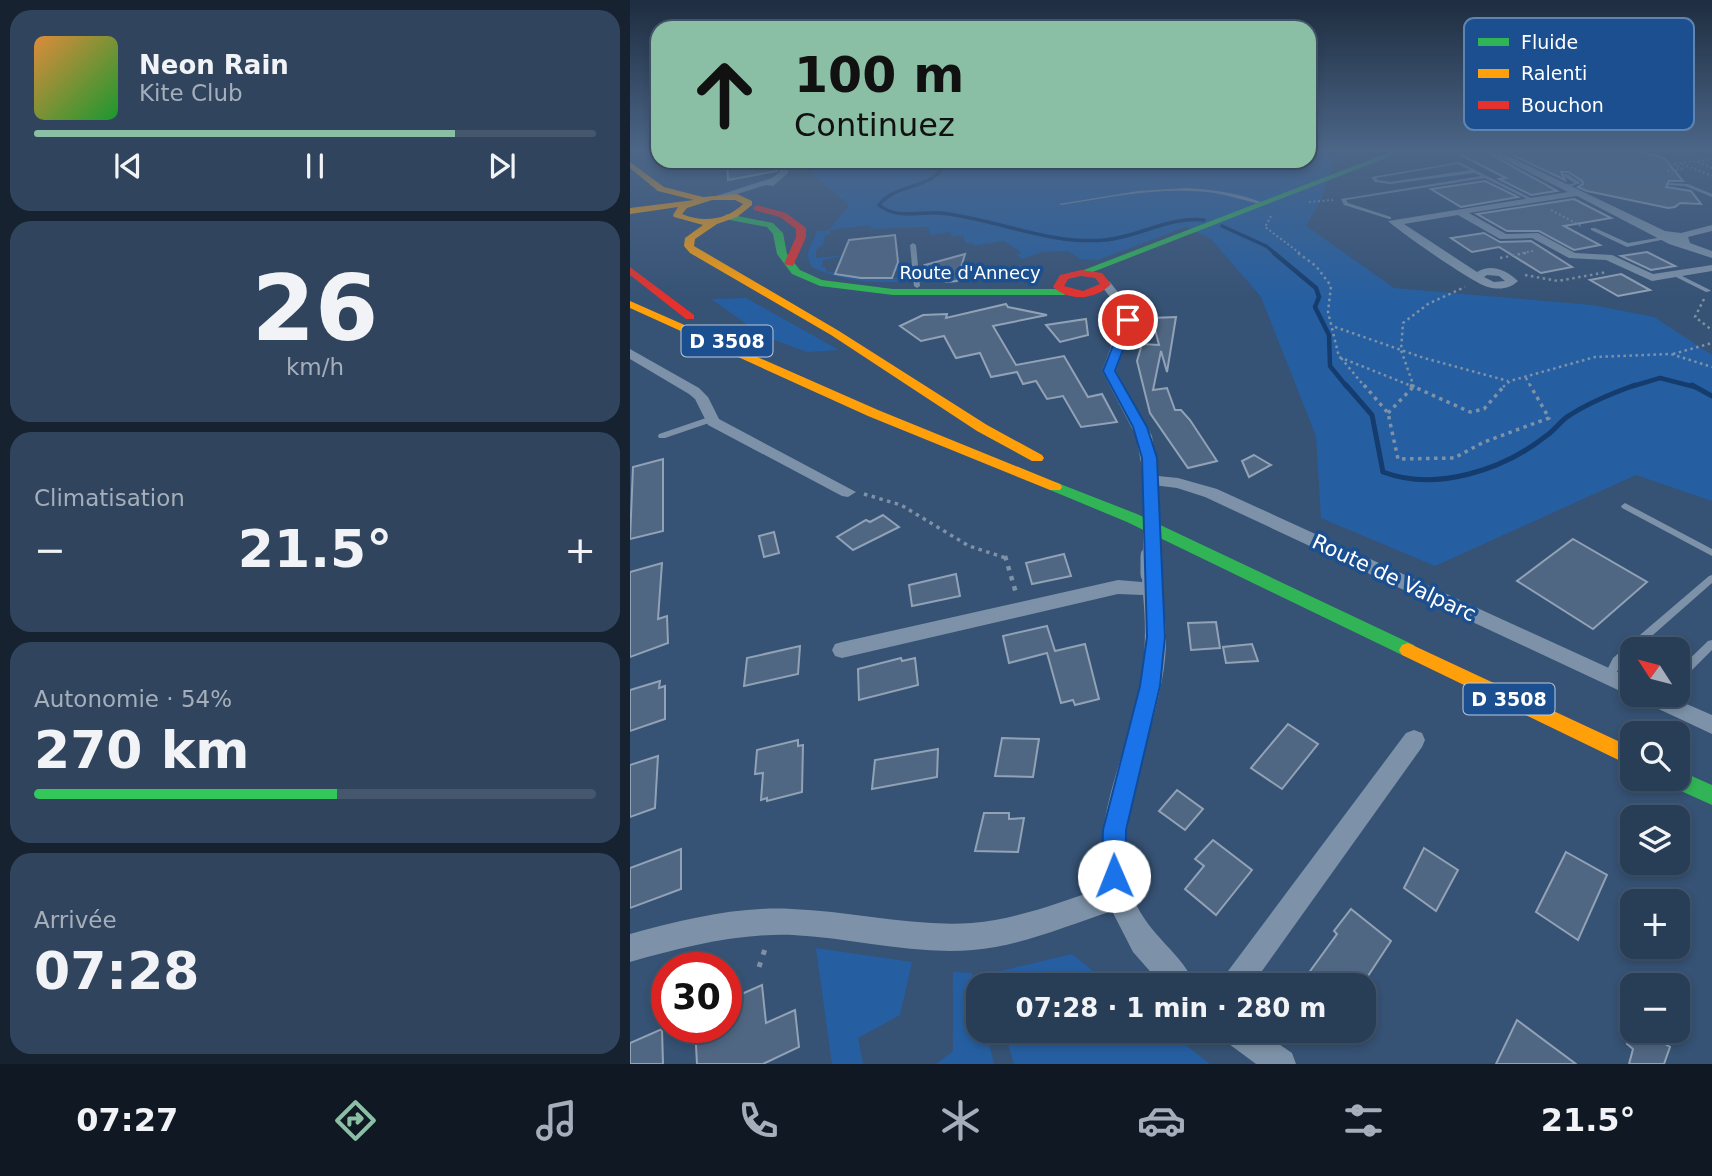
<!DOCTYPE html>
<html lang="fr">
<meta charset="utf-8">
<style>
:root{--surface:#283e57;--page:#30455d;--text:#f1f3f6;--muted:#a5aeba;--line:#44576d;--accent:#8abfa5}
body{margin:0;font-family:"DejaVu Sans",sans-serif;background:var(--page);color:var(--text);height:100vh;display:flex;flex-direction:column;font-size:26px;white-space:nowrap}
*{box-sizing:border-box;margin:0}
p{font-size:23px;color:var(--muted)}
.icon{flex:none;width:38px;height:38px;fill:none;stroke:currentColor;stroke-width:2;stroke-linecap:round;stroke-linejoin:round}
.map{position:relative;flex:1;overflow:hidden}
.side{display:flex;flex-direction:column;gap:10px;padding:10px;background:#162230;width:630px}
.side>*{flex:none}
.guide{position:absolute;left:21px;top:21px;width:665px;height:147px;border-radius:21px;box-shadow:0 4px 10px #0003,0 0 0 2px var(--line);background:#8abfa5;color:#111;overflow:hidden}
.needle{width:46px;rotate:306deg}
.buttons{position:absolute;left:990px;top:637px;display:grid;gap:14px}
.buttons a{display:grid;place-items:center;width:70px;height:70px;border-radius:14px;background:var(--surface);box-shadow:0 4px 10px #0003,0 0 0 2px var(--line);font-size:35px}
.speed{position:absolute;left:21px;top:952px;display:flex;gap:14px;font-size:35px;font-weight:700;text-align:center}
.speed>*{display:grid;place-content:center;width:91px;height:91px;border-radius:50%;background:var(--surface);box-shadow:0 4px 10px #0003,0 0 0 2px var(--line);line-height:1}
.speed .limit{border:10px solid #d22;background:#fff;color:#111}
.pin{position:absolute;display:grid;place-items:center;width:60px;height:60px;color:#fff;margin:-30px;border:4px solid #fff;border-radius:50%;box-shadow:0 2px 7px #0007}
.me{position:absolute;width:77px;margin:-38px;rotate:359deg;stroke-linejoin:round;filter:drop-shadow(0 0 5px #0008)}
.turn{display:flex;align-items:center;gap:24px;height:147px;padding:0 28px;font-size:32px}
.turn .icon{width:91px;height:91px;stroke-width:2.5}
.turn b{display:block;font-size:49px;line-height:60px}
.big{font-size:52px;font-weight:700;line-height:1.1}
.side .card{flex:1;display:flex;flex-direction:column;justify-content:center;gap:10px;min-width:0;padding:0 24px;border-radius:21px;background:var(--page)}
.side .dial{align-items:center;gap:0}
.dial b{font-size:91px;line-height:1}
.song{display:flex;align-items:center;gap:21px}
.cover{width:84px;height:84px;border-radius:10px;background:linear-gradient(135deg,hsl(30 70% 55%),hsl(130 70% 35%))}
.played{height:7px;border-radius:4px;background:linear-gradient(90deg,var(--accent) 75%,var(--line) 75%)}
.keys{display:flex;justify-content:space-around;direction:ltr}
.heat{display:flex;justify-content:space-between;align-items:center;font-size:38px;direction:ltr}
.charge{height:10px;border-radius:5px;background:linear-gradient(90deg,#34c759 54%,var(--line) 0)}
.trip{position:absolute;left:336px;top:973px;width:410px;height:70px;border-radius:21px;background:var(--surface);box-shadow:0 4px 10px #0003,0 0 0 2px var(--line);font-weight:700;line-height:70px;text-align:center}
.menu{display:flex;height:112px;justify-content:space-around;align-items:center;background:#101923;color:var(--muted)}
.menu .icon{width:49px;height:49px}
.menu .active{color:var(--accent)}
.menu b{font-size:32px;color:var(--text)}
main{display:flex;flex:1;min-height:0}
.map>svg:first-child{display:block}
</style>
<main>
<section class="side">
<div class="card">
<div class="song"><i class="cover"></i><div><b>Neon Rain</b><p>Kite Club</p></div></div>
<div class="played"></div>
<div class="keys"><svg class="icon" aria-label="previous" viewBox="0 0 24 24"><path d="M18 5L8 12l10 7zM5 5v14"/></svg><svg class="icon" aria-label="pause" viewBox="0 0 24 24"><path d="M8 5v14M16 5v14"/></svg><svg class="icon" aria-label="next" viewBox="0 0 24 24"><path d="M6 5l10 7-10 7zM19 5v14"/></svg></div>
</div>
<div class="card dial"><b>26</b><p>km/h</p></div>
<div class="card"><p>Climatisation</p>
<div class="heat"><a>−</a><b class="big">21.5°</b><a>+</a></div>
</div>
<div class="card"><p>Autonomie · 54%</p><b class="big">270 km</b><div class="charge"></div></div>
<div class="card"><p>Arrivée</p><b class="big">07:28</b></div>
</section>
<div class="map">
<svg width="1082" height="1064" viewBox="0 0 1082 1064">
<rect width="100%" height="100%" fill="#365274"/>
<g fill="#265fa1">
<path d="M706 152 691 201 676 226 764 288 962 305 1024 317 1082 355V501L1006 475 805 566 691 518 686 436 631 297 581 239 556 227 468 260 450 259 439 251 413 252 392 259 386 255 392 253 374 241 344 246 342 243H335L333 235 322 237 320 232 300 235 298 227 241 229 240 225 200 230V234L195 235 193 245 186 250V258L217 255 193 260 192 267H196V271L231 278H273L274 273H278L279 281C245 284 213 282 182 267 173 252 182 246 187 231L199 230 219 205 167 161H564L572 170C609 170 641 161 679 161V154Z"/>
<path d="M116 298 209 350 177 352 134 336 81 299Z"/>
<path d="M186 948 282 962 270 1015 228 1038 233 1064H202Z"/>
<path d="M442 954 481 985H361L358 974Z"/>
<path d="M323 972 342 973 348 998V1031H356L364 1064H306L323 1051Z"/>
<path d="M374 1031H538L580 1064H384Z"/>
</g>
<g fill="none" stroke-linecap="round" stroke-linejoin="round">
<g stroke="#153c6e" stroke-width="3.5">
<path d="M316 161C304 191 266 182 249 205 267 220 290 211 311 213 366 219 419 245 475 240 508 237 540 216 574 220"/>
<path d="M592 226 636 246 646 254"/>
</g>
<g stroke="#153c6e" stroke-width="4.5">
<path d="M644 253 686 288 689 297 685 307 699 335 700 366 717 387"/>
<path d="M1000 387 1030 378 1065 387"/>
</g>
<g stroke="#153c6e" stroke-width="5">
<path d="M716 385 742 415 753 472C806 492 873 470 916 436 925 430 931 420 940 415 960 402 983 393 1005 385"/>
<path d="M1062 385 1082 396"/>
</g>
</g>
<g fill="#506783" stroke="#92a2b6" stroke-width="2">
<path d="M823 151H855L927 191 901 195 869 179 876 178Z"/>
<path d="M874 151H1008L1028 156 1035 159 1053 181H1039L1036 187 1061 191 1071 204 1050 203 1045 207 1038 208 957 191 948 187 953 184 952 181 938 172H931L935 180Z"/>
<path d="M116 161H147V171L98 180 97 164Z"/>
<path d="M855 181 888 197 831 207 801 189Z"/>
<path d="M944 199 981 218 934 226 970 245 944 250 909 231H877L847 214Z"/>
<path d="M854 233 870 242 901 241 942 267 911 273 869 247 842 252 821 238Z"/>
<path d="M265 235 268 262 262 278H231L205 274 219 240Z"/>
<path d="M1017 252 1045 266 1021 270 991 256Z"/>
<path d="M335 254 327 281 316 282 295 265Z"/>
<path d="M991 274 1020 290 988 296 960 280Z"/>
<path d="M376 304 378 307 417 315 363 326 386 365 434 356 458 397 472 394 487 422 451 427 433 396 417 399 406 381 393 384 387 372 361 377 350 353 326 358 314 336 291 341 270 326 293 315 317 314 316 318Z"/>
<path d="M546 317 537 372 531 351 523 390 537 388 545 410H551L560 420 587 461 558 468 520 413 507 361 512 344 529 345 522 318Z"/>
<path d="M456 319 458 335 430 342 416 325Z"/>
<path d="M624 455 641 465 619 477 612 461Z"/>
<path d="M33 459V531L0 539 3 467Z"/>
<path d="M253 515 269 527 223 550 207 537 236 520 240 522Z"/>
<path d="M144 532 149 553 134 557 129 536Z"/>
<path d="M943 539 1017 582 963 629 887 581Z"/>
<path d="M434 554 441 576 402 584 396 563Z"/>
<path d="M32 563 28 619 37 616 38 643 0 657V572Z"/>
<path d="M326 574 330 596 282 606 279 585Z"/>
<path d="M586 622 590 648 561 650 558 623Z"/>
<path d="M417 626 425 651 455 644 469 699 445 705 443 700 431 703 417 653 379 663 373 636Z"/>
<path d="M622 644 628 661 596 663 593 647Z"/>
<path d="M170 646 168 674 114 686 117 658Z"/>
<path d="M271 658 272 661 285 658 288 685 229 700 228 669Z"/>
<path d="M30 681 29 688 35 686V719L0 731V690Z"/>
<path d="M658 724 688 744 652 789 621 768Z"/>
<path d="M372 738 409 739 403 777 365 776Z"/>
<path d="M168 740V746L173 745 172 792 137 801V798L131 800 133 773 125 774 127 750Z"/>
<path d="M308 749 307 777 242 789 245 760Z"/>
<path d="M28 756 25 808 0 817V765Z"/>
<path d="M547 790 573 809 555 830 529 811Z"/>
<path d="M354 813H379V819L394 818 388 852 345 851Z"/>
<path d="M583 840 622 870 586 915 555 889 574 866 565 859Z"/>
<path d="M794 848 828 870 806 911 774 888Z"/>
<path d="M51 849V889L0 908V868Z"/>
<path d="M936 852 977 875 948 940 906 912Z"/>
<path d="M721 909 761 941 732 985H670L707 934 704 931Z"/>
<path d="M132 985 136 1023 165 1010 169 1047 133 1064H67L65 1027H96V1001Z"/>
<path d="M887 1020 946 1064H866Z"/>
<path d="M1003 1025V1031H1013L1040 1047 1034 1064H999L1003 1049 997 1044Z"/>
<path d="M32 1029 33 1064H0V1043Z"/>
</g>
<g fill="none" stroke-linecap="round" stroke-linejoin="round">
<g stroke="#7d92a8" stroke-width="2" stroke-dasharray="2 2.5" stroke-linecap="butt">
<path d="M1068 162 1082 168"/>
<path d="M1052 164 1082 176"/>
<path d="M1037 171 1054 169 1043 164 1082 159"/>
<path d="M679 202 703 200"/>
<path d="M921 210 951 226"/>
<path d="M641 216 635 227 671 254"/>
<path d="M888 254 903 251"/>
</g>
<g stroke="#7d92a8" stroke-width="2.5" stroke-dasharray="2.5 3.5" stroke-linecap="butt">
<path d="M668 253 686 266 701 286 698 312 709 357 784 387"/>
<path d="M870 258 896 253"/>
<path d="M895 275 928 281 977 272"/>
<path d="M1074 299 1065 317 1082 330"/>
<path d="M705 327 794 358 878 381"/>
<path d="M1043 354 1082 343"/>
<path d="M711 358 735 387"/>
<path d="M896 378 901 387"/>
<path d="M784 387 771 350 773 323 798 304 835 287"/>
<path d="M873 387 880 381 965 357 1041 354 1082 367"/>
</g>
<g stroke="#7d92a8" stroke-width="3.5" stroke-dasharray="3.5 4.5" stroke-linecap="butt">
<path d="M734 385 758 413 768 459 824 458 854 442 919 418 900 385"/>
<path d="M780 385 840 412 854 409 875 385"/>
<path d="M758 413 785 385"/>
<path d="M234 494 271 505 339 546 376 558"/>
</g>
<path stroke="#7d92a8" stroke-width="4.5" stroke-dasharray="4.5 6" stroke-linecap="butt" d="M375 556 386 593"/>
<path stroke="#7d92a8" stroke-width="5" stroke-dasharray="5 8" stroke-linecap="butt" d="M129 967 136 946"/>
<g fill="#7d92a8" fill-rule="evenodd">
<path d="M829 162 905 200 901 201 855 178 716 200 718 203 761 217V219H759L714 205 711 199 851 176 845 173 760 184 745 182 741 177ZM828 164 840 170 760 182 748 180 746 178Z"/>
<path d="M933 174H937L951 183 934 188V186L945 183 933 176Z"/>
<path d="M1040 183 1058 184 1082 194V197L1055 186 1038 185V184Z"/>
<path d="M557 188C584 190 612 193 635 204L633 205C617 201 601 196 585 193 534 186 481 197 431 205L429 204 508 191Z"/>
<path d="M961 228H965L998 243 1033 237 1036 239 997 247 961 230Z"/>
<path d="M283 243 286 245 290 286 287 288 284 286 280 245Z"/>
<path d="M1046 273 1080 290 1081 291 1076 292 1044 276 1043 275Z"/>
<path d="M76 418H82L83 420 82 422 35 438H29L28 436 29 434Z"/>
<path d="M995 503 1082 549V556L992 508 991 506Z"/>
<path d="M1082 575V583L1007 649H1003V653L991 664 982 681 978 682 974 681 973 678 983 658 1079 576Z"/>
<path d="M1082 640V650L1052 680 1048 681V670L1078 641Z"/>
</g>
<g fill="#7d92a8" fill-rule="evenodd">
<path d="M857 151H868L1035 231 1051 233 1082 225V231L1058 237 1060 243 1082 251V258L1039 244 947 196 839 213 876 234 908 233 945 253 982 255 1023 274 1082 265V271L1022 281 976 260 939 258 902 238 870 239 828 215 774 224 847 272C861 263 877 270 888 281 880 289 869 290 858 287 844 284 770 232 758 221L938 192ZM857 275 869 276 875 281 864 282 854 277Z"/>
<path d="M150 161H158V173L143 186 136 185 91 199 86 196 142 178 150 172Z"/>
<path d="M476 281 480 282 505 314 486 371 522 436 528 476 548 478 587 489 1003 679V695H1036L1082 715V734L575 497 547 488 515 484 506 436 472 371 493 314 470 284Z"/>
<path d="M0 349 69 388 78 397 89 419 226 492 218 497 212 496 78 425 65 399 59 394 0 359Z"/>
<path d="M521 567 528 569 530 574C533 602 538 631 535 659 528 733 476 827 504 899 517 934 554 955 565 985H532L503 952 482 911C436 926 391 946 343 950 282 955 223 938 163 935 108 933 53 947 0 962V934C52 920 107 906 162 909 222 911 281 927 342 923 388 919 431 902 475 887 462 825 491 767 505 708 515 670 517 634 513 595L488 594 212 658 205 656 202 650 205 644 212 642 488 580 512 582 514 569Z"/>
<path d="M784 730 792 733 795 740 792 747 622 985H591L595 975 776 733Z"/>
<path d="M590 1031H630L662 1053 666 1064H626L595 1041Z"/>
</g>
<g fill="#30b455" fill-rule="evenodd">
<path d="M763 151H774L455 275 446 273Z"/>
<path d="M97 214 143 223 153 233 157 254 170 270 192 280 263 289H434L439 292 434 295H263L190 286 162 274 147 254 143 234 137 227 94 219 93 217Z"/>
<path d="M425 482 507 514 784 645 787 650 784 655 778 657 772 655 497 522 420 490 418 487 420 484Z"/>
<path d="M1048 770 1082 785V805L1040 786 1037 779H1048Z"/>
</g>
<g fill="#ff9f0a" fill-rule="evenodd">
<path d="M0 162 34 187 73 197 107 194 122 201V205L107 217 87 224 65 239 64 246 209 331 357 425 412 455 414 458 412 461H402L347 431 201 335 60 253 54 246 55 238 73 225 44 217 43 215 48 207 0 214V208L64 200 28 191 0 168ZM82 200H105L113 204C97 220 73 223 52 214L57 208Z"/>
<path d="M0 301 248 410 430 484 432 487 430 490H420L238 416 0 308Z"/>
<path d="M778 643 1003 748V767L772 655 769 650 772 645Z"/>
</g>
<g fill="#e5322d" fill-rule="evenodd">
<path d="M127 205 156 213 176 228V237L163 266 154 264 166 237V229L150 217 124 210 123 208Z"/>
<path d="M0 267 64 315V319H56L0 275Z"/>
<path d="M451 270 472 273 481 284C466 300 440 302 423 287L430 275ZM451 276 465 278 470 284 453 291 434 286 438 279Z"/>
</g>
<path stroke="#7d92a8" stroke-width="16" d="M521 480V558"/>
<path stroke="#7d92a8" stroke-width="21" d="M521 556V574"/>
</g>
<linearGradient id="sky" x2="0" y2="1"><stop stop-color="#1e2d40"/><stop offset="0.5" stop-color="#4c6688"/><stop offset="1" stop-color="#4c6688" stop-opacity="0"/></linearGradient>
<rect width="1082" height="300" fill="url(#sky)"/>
<path fill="#1a73e8" stroke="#114b97" stroke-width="2" d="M498 317 504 320 485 371 517 427 527 458 535 637 530 686 496 830V876L492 884 484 887 476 884 472 876 473 830 510 686 517 637 512 458 503 427 473 371 493 320Z"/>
<g text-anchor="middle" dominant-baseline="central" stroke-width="7" stroke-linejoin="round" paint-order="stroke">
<g font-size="18" fill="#fff" stroke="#1b4f8f">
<text x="340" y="272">Route d'Annecy</text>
</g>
<g fill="#1b4f8f" stroke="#bbcadd" stroke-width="2">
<rect x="51.5" y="325.5" width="91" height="31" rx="5"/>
<rect x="833.5" y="683.5" width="91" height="31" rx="5"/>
</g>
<g font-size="19" font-weight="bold" fill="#fff">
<text x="97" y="341">D 3508</text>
<text x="879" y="699">D 3508</text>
</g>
<g font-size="21" fill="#fff" stroke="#1b4f8f">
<text transform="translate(764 578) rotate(25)">Route de Valparc</text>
</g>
</g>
<rect x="834" y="18" width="230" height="112" rx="10" fill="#1b4f8f" stroke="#5f84b1" stroke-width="2"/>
<rect x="848" y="38" width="31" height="8" fill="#30b455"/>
<rect x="848" y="69" width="31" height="9" fill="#ff9f0a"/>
<rect x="848" y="101" width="31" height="8" fill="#e5322d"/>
<g font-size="19" fill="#fff">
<text x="891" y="49">Fluide</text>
<text x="891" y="80">Ralenti</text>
<text x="891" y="112">Bouchon</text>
</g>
</svg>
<div class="buttons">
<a><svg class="needle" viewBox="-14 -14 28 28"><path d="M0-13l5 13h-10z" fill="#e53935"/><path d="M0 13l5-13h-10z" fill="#a5aeba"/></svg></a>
<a><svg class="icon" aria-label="search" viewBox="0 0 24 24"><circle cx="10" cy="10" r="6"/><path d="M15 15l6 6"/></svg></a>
<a><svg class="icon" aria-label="layers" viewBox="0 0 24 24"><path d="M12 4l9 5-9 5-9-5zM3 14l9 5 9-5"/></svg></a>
<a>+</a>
<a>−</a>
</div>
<div class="speed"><div class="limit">30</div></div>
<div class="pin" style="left:498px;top:320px;background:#d93025"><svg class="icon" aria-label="arrive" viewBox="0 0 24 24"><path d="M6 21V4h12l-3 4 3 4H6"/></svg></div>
<svg class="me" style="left:484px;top:876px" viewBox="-20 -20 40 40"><circle r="19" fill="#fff"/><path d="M0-13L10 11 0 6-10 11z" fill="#1a73e8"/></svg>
<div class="trip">07:28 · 1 min · 280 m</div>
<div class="guide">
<div class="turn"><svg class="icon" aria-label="ahead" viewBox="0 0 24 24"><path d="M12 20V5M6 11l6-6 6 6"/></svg><div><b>100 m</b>Continuez</div></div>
</div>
</div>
</main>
<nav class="menu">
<b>07:27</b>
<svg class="icon active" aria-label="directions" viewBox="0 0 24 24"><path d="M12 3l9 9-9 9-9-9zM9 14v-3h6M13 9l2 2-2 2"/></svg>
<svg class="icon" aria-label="music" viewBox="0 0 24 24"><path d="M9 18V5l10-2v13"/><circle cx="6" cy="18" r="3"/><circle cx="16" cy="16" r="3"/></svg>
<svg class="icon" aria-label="phone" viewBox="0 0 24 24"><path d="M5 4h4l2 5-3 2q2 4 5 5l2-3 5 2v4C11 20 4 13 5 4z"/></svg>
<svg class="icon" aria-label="climate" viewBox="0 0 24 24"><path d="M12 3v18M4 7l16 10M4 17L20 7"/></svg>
<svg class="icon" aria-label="car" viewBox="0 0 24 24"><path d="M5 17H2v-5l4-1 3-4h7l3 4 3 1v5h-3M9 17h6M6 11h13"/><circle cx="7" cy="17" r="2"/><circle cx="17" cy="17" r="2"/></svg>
<svg class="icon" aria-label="filters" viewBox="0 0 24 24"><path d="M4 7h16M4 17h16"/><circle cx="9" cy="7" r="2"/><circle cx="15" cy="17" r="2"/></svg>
<b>21.5°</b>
</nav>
